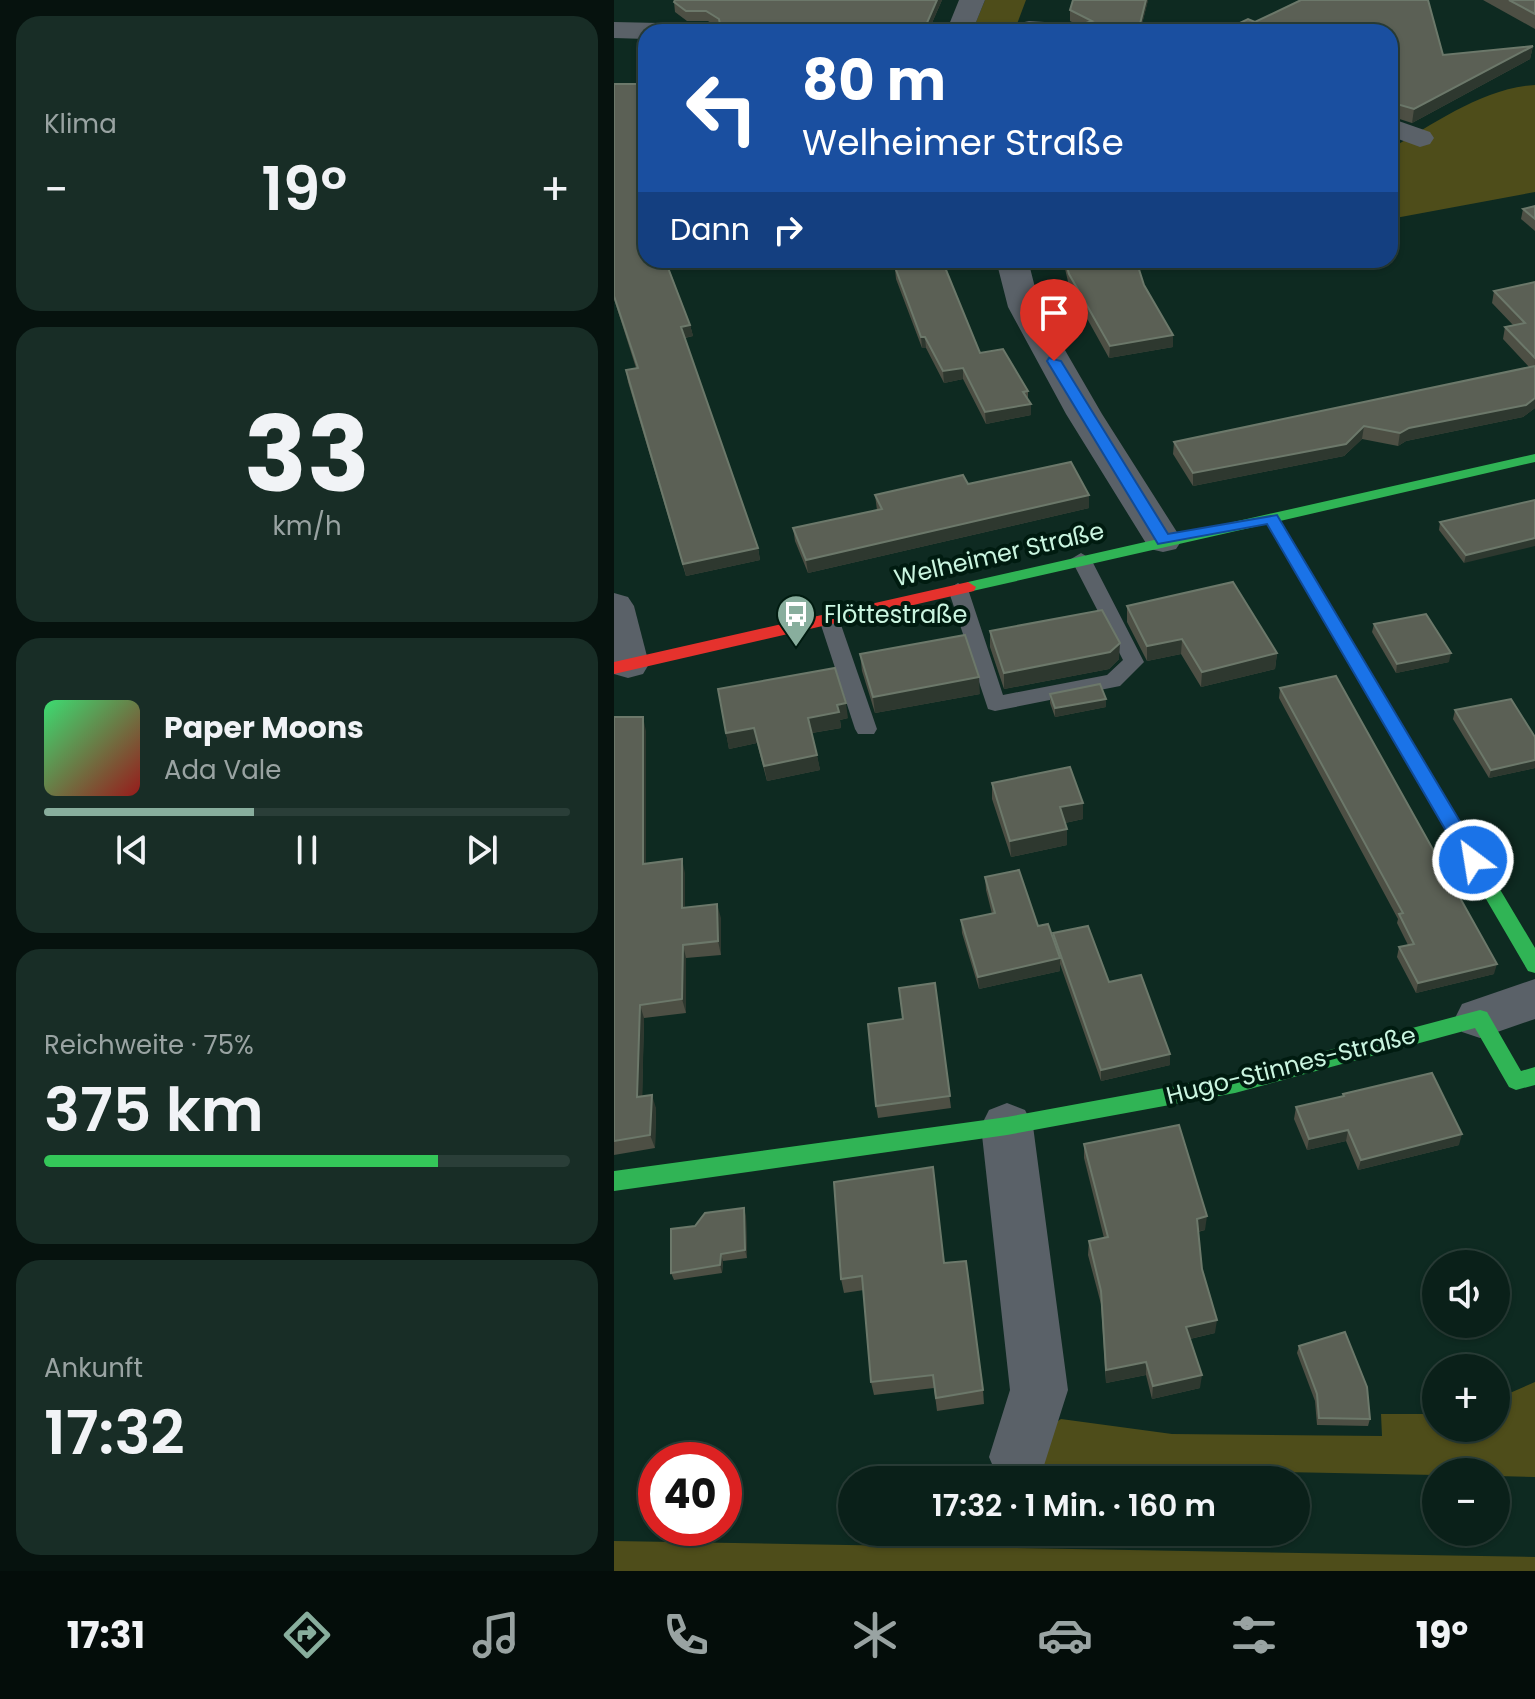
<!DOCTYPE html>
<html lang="de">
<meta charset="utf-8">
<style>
:root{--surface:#0a2019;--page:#182d26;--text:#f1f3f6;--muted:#99a3a2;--line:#2a3e38;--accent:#88ae9d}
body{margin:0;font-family:Poppins,sans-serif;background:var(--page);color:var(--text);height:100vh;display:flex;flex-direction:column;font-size:30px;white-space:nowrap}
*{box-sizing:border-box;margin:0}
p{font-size:26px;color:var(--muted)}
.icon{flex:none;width:44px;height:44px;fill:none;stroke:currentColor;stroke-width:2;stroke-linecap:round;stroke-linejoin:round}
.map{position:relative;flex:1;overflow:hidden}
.drawer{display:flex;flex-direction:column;gap:16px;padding:16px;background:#06120e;width:614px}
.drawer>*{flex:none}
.guide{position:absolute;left:24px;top:24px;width:760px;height:244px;border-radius:24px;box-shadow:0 2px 6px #0004,0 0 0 2px var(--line);background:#1a4fa0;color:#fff;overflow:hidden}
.controls{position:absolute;left:808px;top:1250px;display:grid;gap:16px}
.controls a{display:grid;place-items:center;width:88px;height:88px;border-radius:50%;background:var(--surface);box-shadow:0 2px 6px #0004,0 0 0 2px var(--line);font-size:40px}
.speed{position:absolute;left:24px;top:1442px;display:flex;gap:16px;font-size:40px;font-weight:700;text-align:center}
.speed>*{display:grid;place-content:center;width:104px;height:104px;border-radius:50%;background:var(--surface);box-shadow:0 2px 6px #0004,0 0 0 2px var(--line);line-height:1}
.speed .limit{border:12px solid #d22;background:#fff;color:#111}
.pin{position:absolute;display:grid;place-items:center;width:68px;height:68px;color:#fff;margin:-82px -34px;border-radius:50% 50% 50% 0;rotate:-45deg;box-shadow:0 0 8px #0007}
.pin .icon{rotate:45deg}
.me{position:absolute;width:88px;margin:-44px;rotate:329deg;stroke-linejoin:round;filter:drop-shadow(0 0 6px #0008)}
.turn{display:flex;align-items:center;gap:28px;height:168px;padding:0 32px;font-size:36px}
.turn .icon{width:104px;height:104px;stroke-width:2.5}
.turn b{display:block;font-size:56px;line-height:68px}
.then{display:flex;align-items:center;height:76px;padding:0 32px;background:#0003;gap:16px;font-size:30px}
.big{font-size:60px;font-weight:600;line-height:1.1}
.drawer .card{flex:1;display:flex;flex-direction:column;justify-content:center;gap:12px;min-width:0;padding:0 28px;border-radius:24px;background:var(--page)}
.drawer .dial{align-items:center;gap:0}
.dial b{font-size:104px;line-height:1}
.song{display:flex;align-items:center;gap:24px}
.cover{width:96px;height:96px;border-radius:12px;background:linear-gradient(135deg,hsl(140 70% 55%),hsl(0 70% 35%))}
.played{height:8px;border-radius:4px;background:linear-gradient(90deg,var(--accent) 40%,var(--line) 40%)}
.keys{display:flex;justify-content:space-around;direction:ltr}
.heat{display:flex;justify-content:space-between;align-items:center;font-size:44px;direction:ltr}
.charge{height:12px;border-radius:6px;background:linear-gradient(90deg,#34c759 75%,var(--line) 0)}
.trip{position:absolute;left:224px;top:1466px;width:472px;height:80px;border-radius:40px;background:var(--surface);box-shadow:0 2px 6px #0004,0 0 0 2px var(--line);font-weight:600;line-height:80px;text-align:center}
.tab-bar{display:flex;height:128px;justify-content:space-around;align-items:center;background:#040d0a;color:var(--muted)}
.tab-bar .icon{width:56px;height:56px}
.tab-bar .active{color:var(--accent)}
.tab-bar b{font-size:36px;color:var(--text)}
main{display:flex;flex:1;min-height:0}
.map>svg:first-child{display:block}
</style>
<main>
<section class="drawer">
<div class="card"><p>Klima</p>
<div class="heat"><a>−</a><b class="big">19°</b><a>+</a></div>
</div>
<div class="card dial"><b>33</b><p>km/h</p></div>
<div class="card">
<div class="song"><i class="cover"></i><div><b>Paper Moons</b><p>Ada Vale</p></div></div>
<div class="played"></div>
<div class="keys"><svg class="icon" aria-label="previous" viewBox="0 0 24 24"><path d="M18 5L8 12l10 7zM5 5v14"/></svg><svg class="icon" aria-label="pause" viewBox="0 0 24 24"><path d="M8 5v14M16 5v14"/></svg><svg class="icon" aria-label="next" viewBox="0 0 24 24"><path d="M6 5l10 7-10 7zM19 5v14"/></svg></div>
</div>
<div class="card"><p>Reichweite · 75%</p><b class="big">375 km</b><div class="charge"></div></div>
<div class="card"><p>Ankunft</p><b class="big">17:32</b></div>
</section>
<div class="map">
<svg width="921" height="1571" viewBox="0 0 921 1571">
<rect width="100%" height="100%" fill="#0e2a21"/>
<g fill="#4e4d1a">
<path d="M371 0H412L403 24 362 22Z"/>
<path d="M921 85V192L776 219V149C820 124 869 88 921 85Z"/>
<path d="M921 1382V1477L882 1476V1472L822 1475 416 1467 429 1431 447 1419 558 1434 768 1436 767 1414H822V1428H882V1399Z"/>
<path d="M0 1541 921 1557V1571H0Z"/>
</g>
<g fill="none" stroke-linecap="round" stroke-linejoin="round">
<g fill="#5a6168" fill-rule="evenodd">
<path d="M467 553 477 559 530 662 506 686 381 711 374 709 334 589 344 583 354 589 389 695 493 675 509 660 457 559Z"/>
<path d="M215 612 225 619 263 729 260 734H244L241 729 205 619Z"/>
</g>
<g fill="#5a6168" fill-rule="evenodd">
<path d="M345 0H371L358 32H332Z"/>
<path d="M415 21 462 24 475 32H404L406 23Z"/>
<path d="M0 22 92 24 105 32H32V39L0 38Z"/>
<path d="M776 118 816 132 820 138 816 144 806 147 776 136Z"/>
<path d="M382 260H414L426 307 488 414 568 540 562 549 549 552 536 549 530 540 452 414 394 307Z"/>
<path d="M0 593 14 597 20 606 35 664 29 674 14 678 0 674Z"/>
<path d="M921 979V1019L866 1038 848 1032 841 1018 848 1004Z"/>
<path d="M393 1103 411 1110 419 1126 454 1390 426 1478 422 1480 384 1478 375 1457 396 1390 367 1126 375 1110Z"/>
</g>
<g fill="#30b455" fill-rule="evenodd">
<path d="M921 454V462L666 521 921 948V973L914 971 653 524 354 592 346 587 354 582Z"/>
<path d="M866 1010 873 1012 907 1071 921 1067V1085L902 1090 895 1087 861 1028 621 1093 393 1135 0 1191V1171L393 1117 621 1075Z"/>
</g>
<path fill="#e5322d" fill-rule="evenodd" d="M354 582 362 587 360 591 0 674V662Z"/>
</g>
<g fill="#4d4f44">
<path d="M328 0 314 32 98 24 94 21H73L61 12 60 2Z"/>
<path d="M534 0 526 32H467L468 27 456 21V10Z"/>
<path d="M869 0H921V29Z"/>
<path d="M641 22 829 55 919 46 916 59 798 123 776 116Z"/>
<path d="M0 84 54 266 76 325 79 336 71 338 144 548 146 560 72 576 14 382 12 370 22 368 0 299Z"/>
<path d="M921 206V231L907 219 909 209Z"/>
<path d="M280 260 330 265 366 353 414 391V399L417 404V415L372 424 349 379 330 383 312 348H308L282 279Z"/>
<path d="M449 260H522L530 285 559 335V347L495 358 455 286Z"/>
<path d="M921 282V408L909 417 792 441 784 446 748 439 730 456 579 486 559 454 560 442 915 367 889 339 891 327 899 325 878 303 880 291Z"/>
<path d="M354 484 475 495V508L194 573 181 541 179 528 263 510 261 495Z"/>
<path d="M921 500 850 563 825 530 826 522Z"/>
<path d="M513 606 663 653 661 669 587 687 567 654 533 661 513 622Z"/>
<path d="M760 624 835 662 782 673 758 632Z"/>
<path d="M376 631 505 659 495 669 390 689 376 647Z"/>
<path d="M246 654 366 694 261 713 248 671Z"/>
<path d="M666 688 880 974 802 993 783 957 785 947 794 945 783 923 784 919 665 698Z"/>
<path d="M104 689 234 718 226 720 227 728 198 733 206 770 153 781 143 743 115 749Z"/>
<path d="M436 694 492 699V707L441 717 436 703Z"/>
<path d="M841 710 921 737V768L875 778 839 719Z"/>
<path d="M0 717 32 731V863L71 873V908L107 918V955L72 958V1013L30 1018 28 1097 42 1108 41 1148 0 1155Z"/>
<path d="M378 783 469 803V819L451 823 453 845 397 857 378 799Z"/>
<path d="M371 877 439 939V933L495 982 556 1054V1065L487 1081 446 964V971L365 989 348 933 347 920 378 914 372 890Z"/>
<path d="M321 983 337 1108 264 1118 262 1106 289 1019Z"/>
<path d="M729 1094 845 1145 744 1170 732 1141 693 1150 680 1119 682 1107 729 1097Z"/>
<path d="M470 1144 591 1230 584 1232 588 1269 601 1333 576 1339 586 1388 538 1399 532 1375 492 1383 487 1304 474 1255 475 1241 490 1238 470 1158Z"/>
<path d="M132 1216 133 1258 109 1261 108 1273 60 1280 57 1273 81 1226Z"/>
<path d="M330 1263 369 1390 370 1404 323 1411 320 1388 260 1395 257 1382 250 1290 230 1293 227 1279Z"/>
<path d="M685 1346 756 1419 754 1426 703 1425 701 1401 683 1353Z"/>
</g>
<g fill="#2e382f">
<path d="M323 0H328L314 32H309Z"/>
<path d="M532 0H534L526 32H524Z"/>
<path d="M919 46 916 59 798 123 800 109Z"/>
<path d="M76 325 79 336 69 338 67 327Z"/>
<path d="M559 335V347L495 358 496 346Z"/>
<path d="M307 337H311L312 348H308Z"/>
<path d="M349 368V379L330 383 329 371Z"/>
<path d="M921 398V408L909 417 792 441 784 446 786 433 795 428Z"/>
<path d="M417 404V415L372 424 371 412Z"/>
<path d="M750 426 748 439 730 456 579 486V473Z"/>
<path d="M475 495V508L194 573 192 560Z"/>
<path d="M921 538V546L850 563 852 555Z"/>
<path d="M144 548 146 560 72 576 69 564Z"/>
<path d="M568 639 567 654 533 661V646Z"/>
<path d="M506 643 505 659 495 669 390 689V673Z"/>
<path d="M663 653 661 669 587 687 588 672Z"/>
<path d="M837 653 835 662 782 673 783 664Z"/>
<path d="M365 677 366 694 261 713 259 697Z"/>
<path d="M492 699V707L441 717V708Z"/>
<path d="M232 703 234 718 226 720 227 728 197 733 194 718 223 705Z"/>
<path d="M29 717 32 731V878L29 864Z"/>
<path d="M140 728 143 743 115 749 112 733Z"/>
<path d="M203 755 206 770 153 781 150 766Z"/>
<path d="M921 760V768L875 778 877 770Z"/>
<path d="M469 803V819L446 824V807Z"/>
<path d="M453 829V845L397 857 396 841Z"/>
<path d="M68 859 71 873V922L68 908Z"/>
<path d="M103 904 107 918V955L104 941Z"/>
<path d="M69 945 72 958V1013L68 999Z"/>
<path d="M446 958V971L365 989 364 977Z"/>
<path d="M883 964 880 974 802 993 804 983Z"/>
<path d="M26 1005 30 1018 28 1110 23 1097Z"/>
<path d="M556 1054V1065L487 1081V1070Z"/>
<path d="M38 1095 42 1108 41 1148 36 1135Z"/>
<path d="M734 1130 732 1141 693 1150 695 1139Z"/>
<path d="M848 1134 845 1145 744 1170 747 1160Z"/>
<path d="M130 1208 132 1216 133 1258 131 1250Z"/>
<path d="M593 1216 591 1230 581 1232 583 1219Z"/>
<path d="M107 1254 109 1261 108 1273 106 1265Z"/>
<path d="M603 1320 601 1333 571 1340 572 1327Z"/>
<path d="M532 1362V1375L492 1383V1370Z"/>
<path d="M588 1375 586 1388 538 1399 539 1386Z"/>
</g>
<g fill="#5b6055" stroke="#6c786a" stroke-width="2">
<path d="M61 0H323L309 32H71L75 25 106 24 105 19 92 11H72L60 2Z"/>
<path d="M459 0H532L524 32H467L469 24 478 21 456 10Z"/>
<path d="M687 0H814L829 55 919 46 800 109 776 102V105V32H607L634 19 641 22Z"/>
<path d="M895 0H921V14Z"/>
<path d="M0 84H32V260H51L76 325 67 327 144 548 69 564 12 370 24 368 0 296Z"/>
<path d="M921 206V219L909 209Z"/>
<path d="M280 260H330V265L366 353 389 349 414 391 409 392 417 404 371 412 349 368 329 371 311 337H307L281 267Z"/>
<path d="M451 260H522L530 285 559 335 496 346 455 274Z"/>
<path d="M921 282V358L891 327 911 323 880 291Z"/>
<path d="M921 366V398L912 405 795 428 786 433 750 426 732 444 579 473 560 442Z"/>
<path d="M457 462 475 495 192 560 179 528 268 509 261 495 349 475 354 484Z"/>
<path d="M921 500V538L852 555 826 522Z"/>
<path d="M619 582 663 653 588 672 568 639 533 646 513 606Z"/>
<path d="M488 610 506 643 496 652 390 673 376 631Z"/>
<path d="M812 614 837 653 783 664 760 624Z"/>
<path d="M351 635 365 677 259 697 246 654Z"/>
<path d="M221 668 232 703 223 705 225 712 194 718 203 755 150 766 140 728 112 733 104 689Z"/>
<path d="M722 676 883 964 804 983 785 947 800 944 785 914 789 913 666 688Z"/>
<path d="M486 684 492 699 441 708 436 694Z"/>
<path d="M897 699 921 737V760L877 770 841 710Z"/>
<path d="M0 717H29V864L68 859V908L103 904 104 941 69 945 68 999 26 1005 23 1097 38 1095 36 1135 0 1141Z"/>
<path d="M456 767 469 803 446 807 453 829 396 841 378 783Z"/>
<path d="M405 870 424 926 434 924 446 958 364 977 347 920 381 913 371 877Z"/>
<path d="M474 926 495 982 527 975 556 1054 487 1070 439 933Z"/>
<path d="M321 983 336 1096 262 1106 254 1024 289 1019 285 988Z"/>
<path d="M818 1073 848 1134 747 1160 734 1130 695 1139 682 1107 730 1096 729 1094Z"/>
<path d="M565 1125 593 1216 583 1219 588 1269 603 1320 572 1327 588 1375 539 1386 532 1362 492 1370 487 1291 475 1241 494 1237 470 1144Z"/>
<path d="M319 1167 330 1263 352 1261 369 1390 322 1398 319 1375 257 1382 248 1276 227 1279 220 1182Z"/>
<path d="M130 1208 131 1250 107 1254 106 1265 57 1273V1229L81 1226 91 1213Z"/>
<path d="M731 1332 753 1387 756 1419 705 1418 703 1394 685 1346Z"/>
</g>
<path fill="#1a73e8" stroke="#114b97" stroke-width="2" d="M435 358 447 361 554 534 663 515 866 855V865H852L653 524 544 544 433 361Z"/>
<defs>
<symbol id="bus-pin" viewBox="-11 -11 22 30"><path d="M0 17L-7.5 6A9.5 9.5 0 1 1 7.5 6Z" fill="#88ae9d" stroke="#001b10"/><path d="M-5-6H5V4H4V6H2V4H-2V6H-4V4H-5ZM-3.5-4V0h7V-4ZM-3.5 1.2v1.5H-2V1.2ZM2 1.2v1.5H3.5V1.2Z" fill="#fff"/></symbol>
</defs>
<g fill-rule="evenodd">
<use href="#bus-pin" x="160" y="592" width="44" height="60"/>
</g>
<g text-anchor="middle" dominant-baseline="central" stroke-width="8" stroke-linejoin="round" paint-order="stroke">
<g font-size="24" fill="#caf5e0" stroke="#001b10">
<text transform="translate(385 554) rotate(-13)">Welheimer Straße</text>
<text transform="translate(677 1065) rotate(-14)">Hugo-Stinnes-Straße</text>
</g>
<g font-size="24" fill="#caf5e0" stroke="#001b10" text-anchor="start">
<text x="210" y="614">Flöttestraße</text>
</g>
</g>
</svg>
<div class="controls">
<a><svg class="icon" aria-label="sound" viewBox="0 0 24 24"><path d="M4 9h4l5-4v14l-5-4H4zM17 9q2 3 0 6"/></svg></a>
<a>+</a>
<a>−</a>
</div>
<div class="speed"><div class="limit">40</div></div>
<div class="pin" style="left:440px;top:361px;background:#d93025"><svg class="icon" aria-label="arrive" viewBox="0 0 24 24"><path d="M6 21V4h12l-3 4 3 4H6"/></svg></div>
<svg class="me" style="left:859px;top:860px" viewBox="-20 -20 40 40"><circle r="17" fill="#1a73e8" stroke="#fff" stroke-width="3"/><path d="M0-11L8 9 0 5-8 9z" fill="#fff"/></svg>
<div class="trip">17:32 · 1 Min. · 160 m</div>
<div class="guide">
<div class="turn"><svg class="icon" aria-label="left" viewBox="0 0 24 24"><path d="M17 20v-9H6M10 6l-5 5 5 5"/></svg><div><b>80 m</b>Welheimer Straße</div></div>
<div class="then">Dann<svg class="icon" aria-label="right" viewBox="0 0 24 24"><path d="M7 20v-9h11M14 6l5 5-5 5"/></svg></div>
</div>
</div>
</main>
<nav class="tab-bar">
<b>17:31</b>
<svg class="icon active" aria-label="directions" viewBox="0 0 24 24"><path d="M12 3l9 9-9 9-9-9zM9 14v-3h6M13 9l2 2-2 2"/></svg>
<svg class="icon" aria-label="music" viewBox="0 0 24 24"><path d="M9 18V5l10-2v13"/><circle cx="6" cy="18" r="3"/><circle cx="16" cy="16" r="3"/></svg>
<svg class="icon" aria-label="phone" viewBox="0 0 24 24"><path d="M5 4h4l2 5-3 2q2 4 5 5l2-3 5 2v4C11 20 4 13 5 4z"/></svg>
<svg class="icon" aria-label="climate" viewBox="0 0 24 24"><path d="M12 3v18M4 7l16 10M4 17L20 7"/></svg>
<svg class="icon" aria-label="car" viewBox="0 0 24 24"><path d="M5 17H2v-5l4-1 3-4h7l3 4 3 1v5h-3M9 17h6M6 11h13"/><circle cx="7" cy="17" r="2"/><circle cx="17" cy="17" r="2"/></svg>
<svg class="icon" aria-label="filters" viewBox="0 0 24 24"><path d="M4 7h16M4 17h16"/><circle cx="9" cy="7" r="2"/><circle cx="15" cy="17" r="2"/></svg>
<b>19°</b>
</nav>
